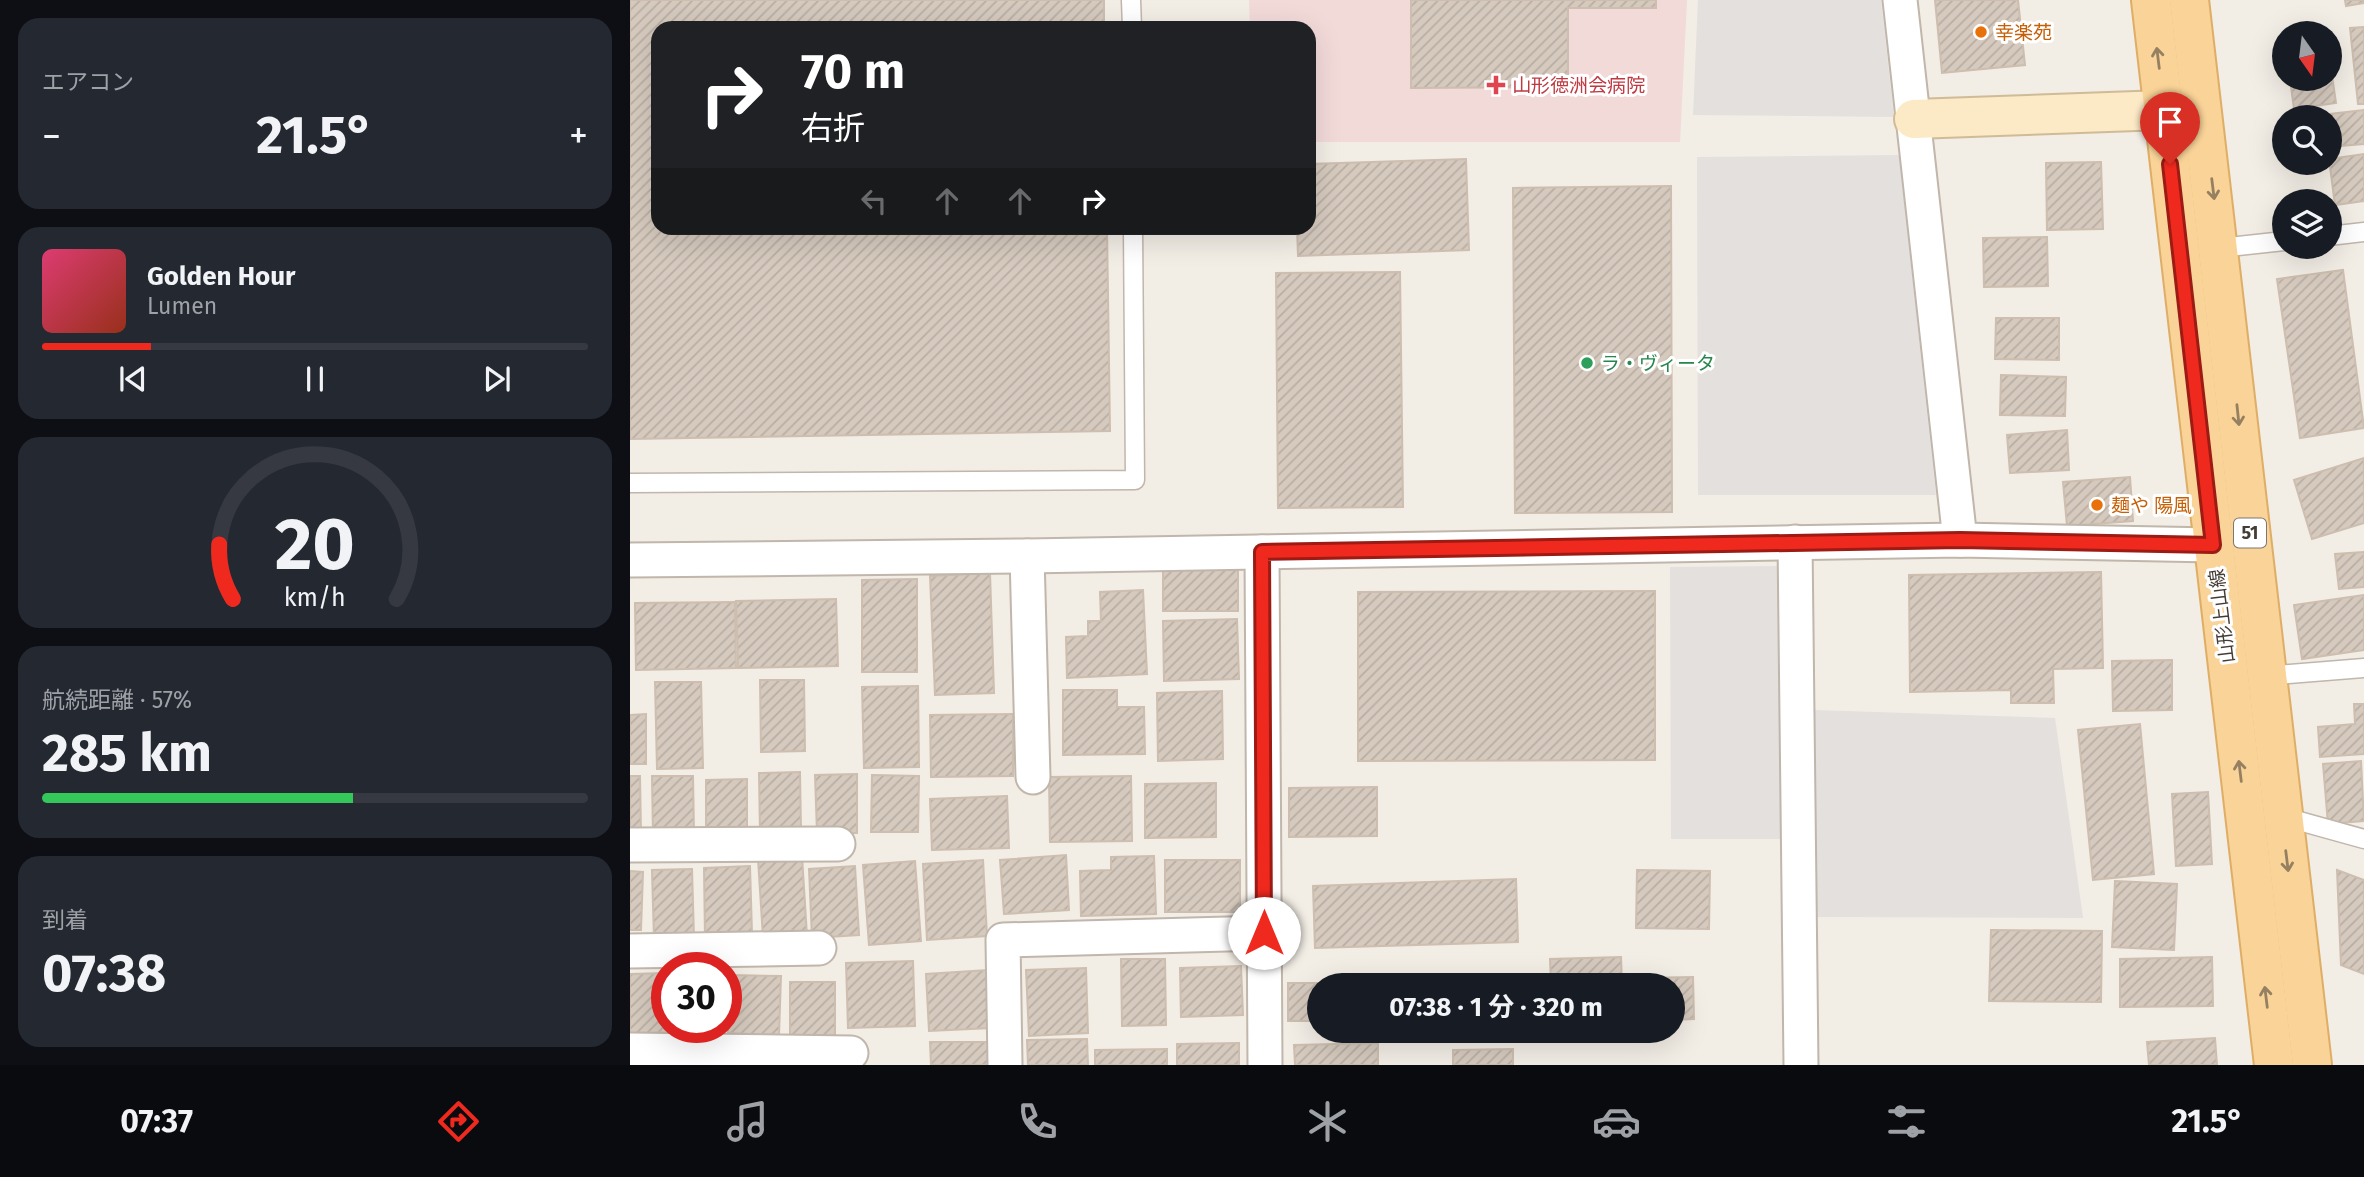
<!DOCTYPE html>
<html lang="ja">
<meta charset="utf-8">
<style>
:root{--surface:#171b24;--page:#242831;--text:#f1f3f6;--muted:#9ea1a6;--line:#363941;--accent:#f0291e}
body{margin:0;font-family:"Fira Sans","Noto Sans JP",sans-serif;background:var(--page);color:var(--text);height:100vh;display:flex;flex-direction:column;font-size:26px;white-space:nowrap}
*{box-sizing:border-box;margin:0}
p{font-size:23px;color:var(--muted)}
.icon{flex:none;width:38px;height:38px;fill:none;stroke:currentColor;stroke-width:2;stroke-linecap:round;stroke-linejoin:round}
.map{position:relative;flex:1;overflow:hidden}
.sheet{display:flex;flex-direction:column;gap:18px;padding:18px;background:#0d0f14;width:630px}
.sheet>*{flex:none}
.hud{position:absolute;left:21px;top:21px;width:665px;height:214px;border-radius:21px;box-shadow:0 7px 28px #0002;background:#202124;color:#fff;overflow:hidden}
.needle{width:46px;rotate:166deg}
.tools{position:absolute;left:1642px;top:21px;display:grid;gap:14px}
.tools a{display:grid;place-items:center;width:70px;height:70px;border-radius:50%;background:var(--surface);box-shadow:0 7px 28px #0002;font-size:35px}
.speed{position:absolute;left:21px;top:952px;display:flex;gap:14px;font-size:35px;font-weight:700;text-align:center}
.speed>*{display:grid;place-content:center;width:91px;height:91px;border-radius:50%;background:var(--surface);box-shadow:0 7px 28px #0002;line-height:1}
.speed .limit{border:10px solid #d22;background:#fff;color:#111}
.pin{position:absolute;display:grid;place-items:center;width:60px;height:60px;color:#fff;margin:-72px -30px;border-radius:50% 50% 50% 0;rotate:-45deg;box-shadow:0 0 7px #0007}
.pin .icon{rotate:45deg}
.me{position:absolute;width:77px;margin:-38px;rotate:0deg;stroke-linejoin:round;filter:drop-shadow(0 0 5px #0008)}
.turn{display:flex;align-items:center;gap:24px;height:147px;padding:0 35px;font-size:32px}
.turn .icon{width:91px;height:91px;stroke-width:2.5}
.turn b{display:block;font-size:49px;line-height:60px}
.lanes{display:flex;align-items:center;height:66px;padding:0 35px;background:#0003;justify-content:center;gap:35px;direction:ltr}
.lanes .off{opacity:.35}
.big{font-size:52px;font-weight:700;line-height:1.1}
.sheet .tile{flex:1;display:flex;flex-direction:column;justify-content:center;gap:10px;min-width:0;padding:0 24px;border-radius:21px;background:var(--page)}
.sheet .dial{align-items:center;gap:0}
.dial svg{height:182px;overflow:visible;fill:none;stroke:var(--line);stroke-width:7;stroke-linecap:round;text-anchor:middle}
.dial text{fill:var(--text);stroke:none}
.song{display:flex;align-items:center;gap:21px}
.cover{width:84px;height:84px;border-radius:10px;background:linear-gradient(135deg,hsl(340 70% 55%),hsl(10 70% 35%))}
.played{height:7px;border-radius:4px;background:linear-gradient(90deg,var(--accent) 20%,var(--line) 20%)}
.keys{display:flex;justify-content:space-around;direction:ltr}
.heat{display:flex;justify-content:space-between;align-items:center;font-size:38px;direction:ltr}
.charge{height:10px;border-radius:5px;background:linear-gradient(90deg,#34c759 57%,var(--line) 0)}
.trip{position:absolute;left:677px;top:973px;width:378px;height:70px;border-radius:35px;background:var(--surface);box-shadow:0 7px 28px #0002;font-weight:700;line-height:70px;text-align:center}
.tabs{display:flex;height:112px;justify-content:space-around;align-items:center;background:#090b0e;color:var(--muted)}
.tabs .icon{width:49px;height:49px}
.tabs .current{color:var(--accent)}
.tabs b{font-size:32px;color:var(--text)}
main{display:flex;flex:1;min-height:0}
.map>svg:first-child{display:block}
</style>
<main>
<section class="sheet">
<div class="tile"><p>エアコン</p>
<div class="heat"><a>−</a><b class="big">21.5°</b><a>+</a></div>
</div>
<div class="tile">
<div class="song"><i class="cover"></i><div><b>Golden Hour</b><p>Lumen</p></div></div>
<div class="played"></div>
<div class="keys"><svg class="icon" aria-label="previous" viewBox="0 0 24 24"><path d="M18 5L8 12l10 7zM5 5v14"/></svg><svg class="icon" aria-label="pause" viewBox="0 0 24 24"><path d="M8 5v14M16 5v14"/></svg><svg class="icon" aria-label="next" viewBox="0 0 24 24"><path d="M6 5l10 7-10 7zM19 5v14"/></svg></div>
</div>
<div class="tile dial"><svg viewBox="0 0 100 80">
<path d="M14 69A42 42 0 1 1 86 69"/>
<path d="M14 69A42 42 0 0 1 8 45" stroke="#f0291e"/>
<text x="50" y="56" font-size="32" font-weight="700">20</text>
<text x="50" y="72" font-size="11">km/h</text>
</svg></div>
<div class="tile"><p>航続距離 · 57%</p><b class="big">285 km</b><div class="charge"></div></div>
<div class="tile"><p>到着</p><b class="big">07:38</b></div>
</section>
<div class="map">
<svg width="1734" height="1065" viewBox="0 0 1734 1065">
<defs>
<pattern id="building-hatch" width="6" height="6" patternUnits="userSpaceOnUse" patternTransform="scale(1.75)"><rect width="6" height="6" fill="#d6cabe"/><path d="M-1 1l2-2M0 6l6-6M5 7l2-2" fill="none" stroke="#b9aea4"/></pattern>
</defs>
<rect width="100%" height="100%" fill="#f2ede5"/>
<path fill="#f2dad9" d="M619 0H1057L1050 142H679V28H620Z"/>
<g fill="#e3e0dd">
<path d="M1068 0H1251L1264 117 1063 115Z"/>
<path d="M1269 155 1306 495H1068L1067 157Z"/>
<path d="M1152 566 1153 839H1041L1040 567Z"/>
<path d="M1184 710 1425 718 1453 918 1184 917Z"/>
</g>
<g fill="url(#building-hatch)" stroke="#cdbeaf" stroke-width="2">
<path d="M0 0H474V28H28V228H477L480 431 0 439Z"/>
<path d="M781 0H1026V8H938V87L781 88Z"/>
<path d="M1305 0H1388L1395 65 1312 73Z"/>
<path d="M1715 0H1734V3L1716 6Z"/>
<path d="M1734 27V104H1728L1720 28Z"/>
<path d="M1699 55 1706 103 1664 109 1660 79H1699Z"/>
<path d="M1734 110V144L1699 147V117H1673Z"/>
<path d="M1734 154V201L1705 205 1699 159Z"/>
<path d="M836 159 839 250 668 256 667 228H679V164Z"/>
<path d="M1471 162 1473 229 1417 230 1416 163Z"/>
<path d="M1041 186 1042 512 885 513 883 188Z"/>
<path d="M1417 237 1418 286 1354 287 1353 238Z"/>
<path d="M1713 270 1734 428 1670 438 1647 279Z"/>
<path d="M770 272 773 507 648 508 646 273Z"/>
<path d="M1366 318H1429V360L1365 359Z"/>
<path d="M1371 375 1436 377 1435 416 1370 415Z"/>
<path d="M1437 430 1439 470 1380 473 1377 435Z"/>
<path d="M1734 458V523L1682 539 1664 480Z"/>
<path d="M1500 477 1503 521 1437 526 1433 482Z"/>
<path d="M1734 552V587L1709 589 1705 554Z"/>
<rect x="533" y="568" width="75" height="43"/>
<path d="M1471 572 1473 668 1423 669 1424 703H1381V690L1280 692 1279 575Z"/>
<path d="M360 573 364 693 305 695 300 576Z"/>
<path d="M287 579V672H232V580Z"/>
<path d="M513 590 517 674 437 678 436 637 458 636V621H471L470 592Z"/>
<path d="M1025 591V760L728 761V592Z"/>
<path d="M1734 595V650L1672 659 1664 605Z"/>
<path d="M206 599 208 666 108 668 106 601Z"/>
<path d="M105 602 106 668 6 670 5 603Z"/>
<path d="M607 619 609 679 534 681 533 621Z"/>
<path d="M1542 660V710L1483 711 1482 661Z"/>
<path d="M130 680H174L175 751 131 752Z"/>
<path d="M25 682H71L73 768 27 769Z"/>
<path d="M288 686 289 767 234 768 232 687Z"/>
<path d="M433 690H487V707H514L515 754 433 755Z"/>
<path d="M592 691 593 759 528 761 527 693Z"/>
<path d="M1724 704H1734V754L1690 757 1688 727 1725 724Z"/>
<path d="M16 714V764H0V715Z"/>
<path d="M383 714V776L301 777 300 715Z"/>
<path d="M1510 724 1524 874 1463 880 1448 730Z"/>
<path d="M1731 761 1734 821 1698 824 1693 764Z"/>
<path d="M170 772 171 831 130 832 129 773Z"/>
<path d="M227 774V833H187L185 775Z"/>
<path d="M242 775 289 776 288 832H241Z"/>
<path d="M0 776H10L11 834H0Z"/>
<path d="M22 776H63L64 834 23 835Z"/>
<path d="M501 776 502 841 420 842 419 777Z"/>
<path d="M117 779V838L76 839V780Z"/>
<path d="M586 783V837L515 838V784Z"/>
<path d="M747 787V836L659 837V788Z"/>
<path d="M1578 792 1582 864 1546 866 1542 794Z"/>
<path d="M377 796 379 848 302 850 300 799Z"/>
<path d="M436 855 439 910 374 914 370 860Z"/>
<path d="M172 856 177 936 133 938 128 859Z"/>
<path d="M524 856 526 914 451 916 450 871 481 870V857Z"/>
<path d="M353 860 357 936 297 940 293 864Z"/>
<rect x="535" y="860" width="75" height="52"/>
<path d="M285 861 291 941 239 945 233 865Z"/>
<path d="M120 866 122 934 75 936 74 868Z"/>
<path d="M225 866 229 935 182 938 179 869Z"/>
<path d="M62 869 64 938 24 939 22 870Z"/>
<path d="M1007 870 1080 871 1079 929 1006 928Z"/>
<path d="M1707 870 1734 880V974L1711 965Z"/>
<path d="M0 871 13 872 11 930H0Z"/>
<path d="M886 879 888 942 685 948 683 886Z"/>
<path d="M1485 881 1547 884 1544 950 1482 947Z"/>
<path d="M1361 930 1472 931 1471 1002 1359 1001Z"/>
<path d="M991 957 992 985H921L920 959Z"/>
<path d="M1582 957 1583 1006 1490 1007V959Z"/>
<path d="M491 959H535L536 1025 492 1026Z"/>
<path d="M283 961 285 1026 218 1028 216 963Z"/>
<path d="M611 966 613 1015 551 1017 550 968Z"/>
<path d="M456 968 458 1033 399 1036 396 970Z"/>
<path d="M358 970 361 1028 299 1031 296 974Z"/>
<path d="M37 973V1027H76V1032L0 1033V974Z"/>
<path d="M100 975 151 976 149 1035 98 1033Z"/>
<path d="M1063 977 1064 1019 1043 1020V985H1013V978Z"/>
<rect x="160" y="982" width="45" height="57"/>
<path d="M658 983H733V985H690V1021H658Z"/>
<path d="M1585 1038 1587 1065H1519L1517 1042Z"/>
<path d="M457 1039 458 1065H398L397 1040Z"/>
<path d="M300 1042H359V1065H301Z"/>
<path d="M609 1043V1065H547V1044Z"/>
<path d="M748 1043V1065H665L664 1045Z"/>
<path d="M537 1049V1065H465V1050Z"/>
<path d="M883 1049V1065H823V1050Z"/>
</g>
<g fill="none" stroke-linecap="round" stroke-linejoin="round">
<defs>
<g id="lane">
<path d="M501 0 502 28"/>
<path d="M1699 236 1734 232"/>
<path d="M1590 248 1654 241"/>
<path d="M0 483 505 480 503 228"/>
<path d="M1635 676 1734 668"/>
<path d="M1651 816 1734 839"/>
</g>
<g id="street">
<path d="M1270 0 1330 540"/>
<path d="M1165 542 1171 1065"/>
<path d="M632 552 635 1065"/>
<path d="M397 556 403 777"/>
<path d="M0 560 397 556 1330 540 1583 545"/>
<path d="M0 845 208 844"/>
<path d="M0 951 189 948"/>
<path d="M0 1050 221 1053"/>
<path d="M375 1065 373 940 634 933"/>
</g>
<path id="secondary" d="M1284 119 1534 110"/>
<g id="primary">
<path d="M1521 0 1644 1065"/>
<path d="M1559 0C1603 355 1638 710 1682 1065"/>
</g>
</defs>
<use href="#lane" stroke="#c0b6ab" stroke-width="21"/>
<use href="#street" stroke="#c0b6ab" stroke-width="37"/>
<use href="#secondary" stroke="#d0bb97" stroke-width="42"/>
<use href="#primary" stroke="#deae67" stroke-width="42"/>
<use href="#lane" stroke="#fff" stroke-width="18"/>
<use href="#street" stroke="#fff" stroke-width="33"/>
<use href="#secondary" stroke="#fce9c5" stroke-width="38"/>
<use href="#primary" stroke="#f9d397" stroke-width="38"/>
</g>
<defs><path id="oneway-shaft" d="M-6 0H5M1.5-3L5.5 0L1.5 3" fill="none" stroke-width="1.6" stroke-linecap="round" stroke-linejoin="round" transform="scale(1.75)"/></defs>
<g stroke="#958061">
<use href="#oneway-shaft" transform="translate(1528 58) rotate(-97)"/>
<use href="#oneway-shaft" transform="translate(1583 189) rotate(83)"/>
<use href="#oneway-shaft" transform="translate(1608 415) rotate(84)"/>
<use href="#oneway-shaft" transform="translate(1610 771) rotate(-97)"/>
<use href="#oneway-shaft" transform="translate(1657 861) rotate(83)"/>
<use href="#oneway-shaft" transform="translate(1636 997) rotate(-97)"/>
</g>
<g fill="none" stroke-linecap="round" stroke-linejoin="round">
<defs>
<path id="route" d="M634 933 632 552 1330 540 1583 545 1540 164"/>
</defs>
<use href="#route" stroke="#9c1b14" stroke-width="18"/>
<use href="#route" stroke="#f0291e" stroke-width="12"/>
</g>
<g fill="#e8710a" stroke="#fff" stroke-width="2.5">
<circle cx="1351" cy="32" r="7"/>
<circle cx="1467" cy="505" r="7"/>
</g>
<path fill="#e0444e" stroke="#fff" stroke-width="2.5" d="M862.5 74.5h7v7h7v7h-7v7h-7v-7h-7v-7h7z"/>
<circle fill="#2e9e5b" stroke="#fff" stroke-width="2.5" cx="957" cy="363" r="7"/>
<g text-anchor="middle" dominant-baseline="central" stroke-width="6" stroke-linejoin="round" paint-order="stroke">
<rect fill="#fff" stroke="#7c7772" stroke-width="2" x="1604" y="518.5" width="32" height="29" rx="5"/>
<g font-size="18" font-weight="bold" fill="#443d35">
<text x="1620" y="533">51</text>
</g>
<g font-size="19" fill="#c56008" stroke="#fff" text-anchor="start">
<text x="1365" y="32">幸楽苑</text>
<text x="1481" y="505">麺や 陽風</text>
</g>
<g font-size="19" fill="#be3a42" stroke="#fff" text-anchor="start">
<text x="882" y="85">山形徳洲会病院</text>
</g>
<g font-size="19" fill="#27864d" stroke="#fff" text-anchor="start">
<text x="971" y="363">ラ・ヴィータ</text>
</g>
<g font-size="19" fill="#443d35" stroke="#fff">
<text transform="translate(1592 616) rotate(-97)">山形上山線</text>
</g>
</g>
</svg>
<div class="tools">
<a><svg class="needle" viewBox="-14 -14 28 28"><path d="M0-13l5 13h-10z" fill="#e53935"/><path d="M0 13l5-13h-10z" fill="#9ea1a6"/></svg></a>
<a><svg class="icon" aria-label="search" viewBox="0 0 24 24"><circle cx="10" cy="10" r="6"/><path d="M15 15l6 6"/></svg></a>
<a><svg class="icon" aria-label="layers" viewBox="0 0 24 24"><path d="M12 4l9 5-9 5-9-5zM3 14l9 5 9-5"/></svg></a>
</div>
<div class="speed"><div class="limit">30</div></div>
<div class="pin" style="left:1540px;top:164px;background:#d93025"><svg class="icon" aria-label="arrive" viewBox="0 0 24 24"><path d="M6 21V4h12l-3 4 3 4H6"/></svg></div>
<svg class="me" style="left:634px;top:933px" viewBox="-20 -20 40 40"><circle r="19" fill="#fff"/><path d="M0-13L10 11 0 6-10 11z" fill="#f0291e"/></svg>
<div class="trip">07:38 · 1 分 · 320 m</div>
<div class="hud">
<div class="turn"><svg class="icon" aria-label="right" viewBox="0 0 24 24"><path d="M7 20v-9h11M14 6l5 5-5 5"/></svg><div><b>70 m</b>右折</div></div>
<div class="lanes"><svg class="icon off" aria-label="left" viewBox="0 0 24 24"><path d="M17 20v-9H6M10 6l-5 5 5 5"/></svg><svg class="icon off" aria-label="ahead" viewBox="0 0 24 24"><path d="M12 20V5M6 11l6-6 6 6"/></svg><svg class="icon off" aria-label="ahead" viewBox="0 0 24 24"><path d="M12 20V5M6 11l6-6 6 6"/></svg><svg class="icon" aria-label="right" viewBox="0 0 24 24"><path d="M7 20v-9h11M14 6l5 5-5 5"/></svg></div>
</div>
</div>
</main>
<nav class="tabs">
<b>07:37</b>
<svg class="icon current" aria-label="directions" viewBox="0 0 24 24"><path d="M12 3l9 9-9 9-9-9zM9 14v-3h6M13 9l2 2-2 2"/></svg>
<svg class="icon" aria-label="music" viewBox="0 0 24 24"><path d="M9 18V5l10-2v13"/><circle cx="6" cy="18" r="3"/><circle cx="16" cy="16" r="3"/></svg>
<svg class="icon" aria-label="phone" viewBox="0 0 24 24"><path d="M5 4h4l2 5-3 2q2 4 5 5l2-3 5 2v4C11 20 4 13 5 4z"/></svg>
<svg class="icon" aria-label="climate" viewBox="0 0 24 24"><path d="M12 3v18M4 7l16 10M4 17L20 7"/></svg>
<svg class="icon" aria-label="car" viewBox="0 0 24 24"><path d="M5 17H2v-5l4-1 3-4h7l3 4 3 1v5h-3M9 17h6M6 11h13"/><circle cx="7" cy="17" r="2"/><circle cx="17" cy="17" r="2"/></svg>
<svg class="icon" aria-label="filters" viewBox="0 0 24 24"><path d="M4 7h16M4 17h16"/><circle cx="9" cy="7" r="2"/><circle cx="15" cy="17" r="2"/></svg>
<b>21.5°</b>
</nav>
